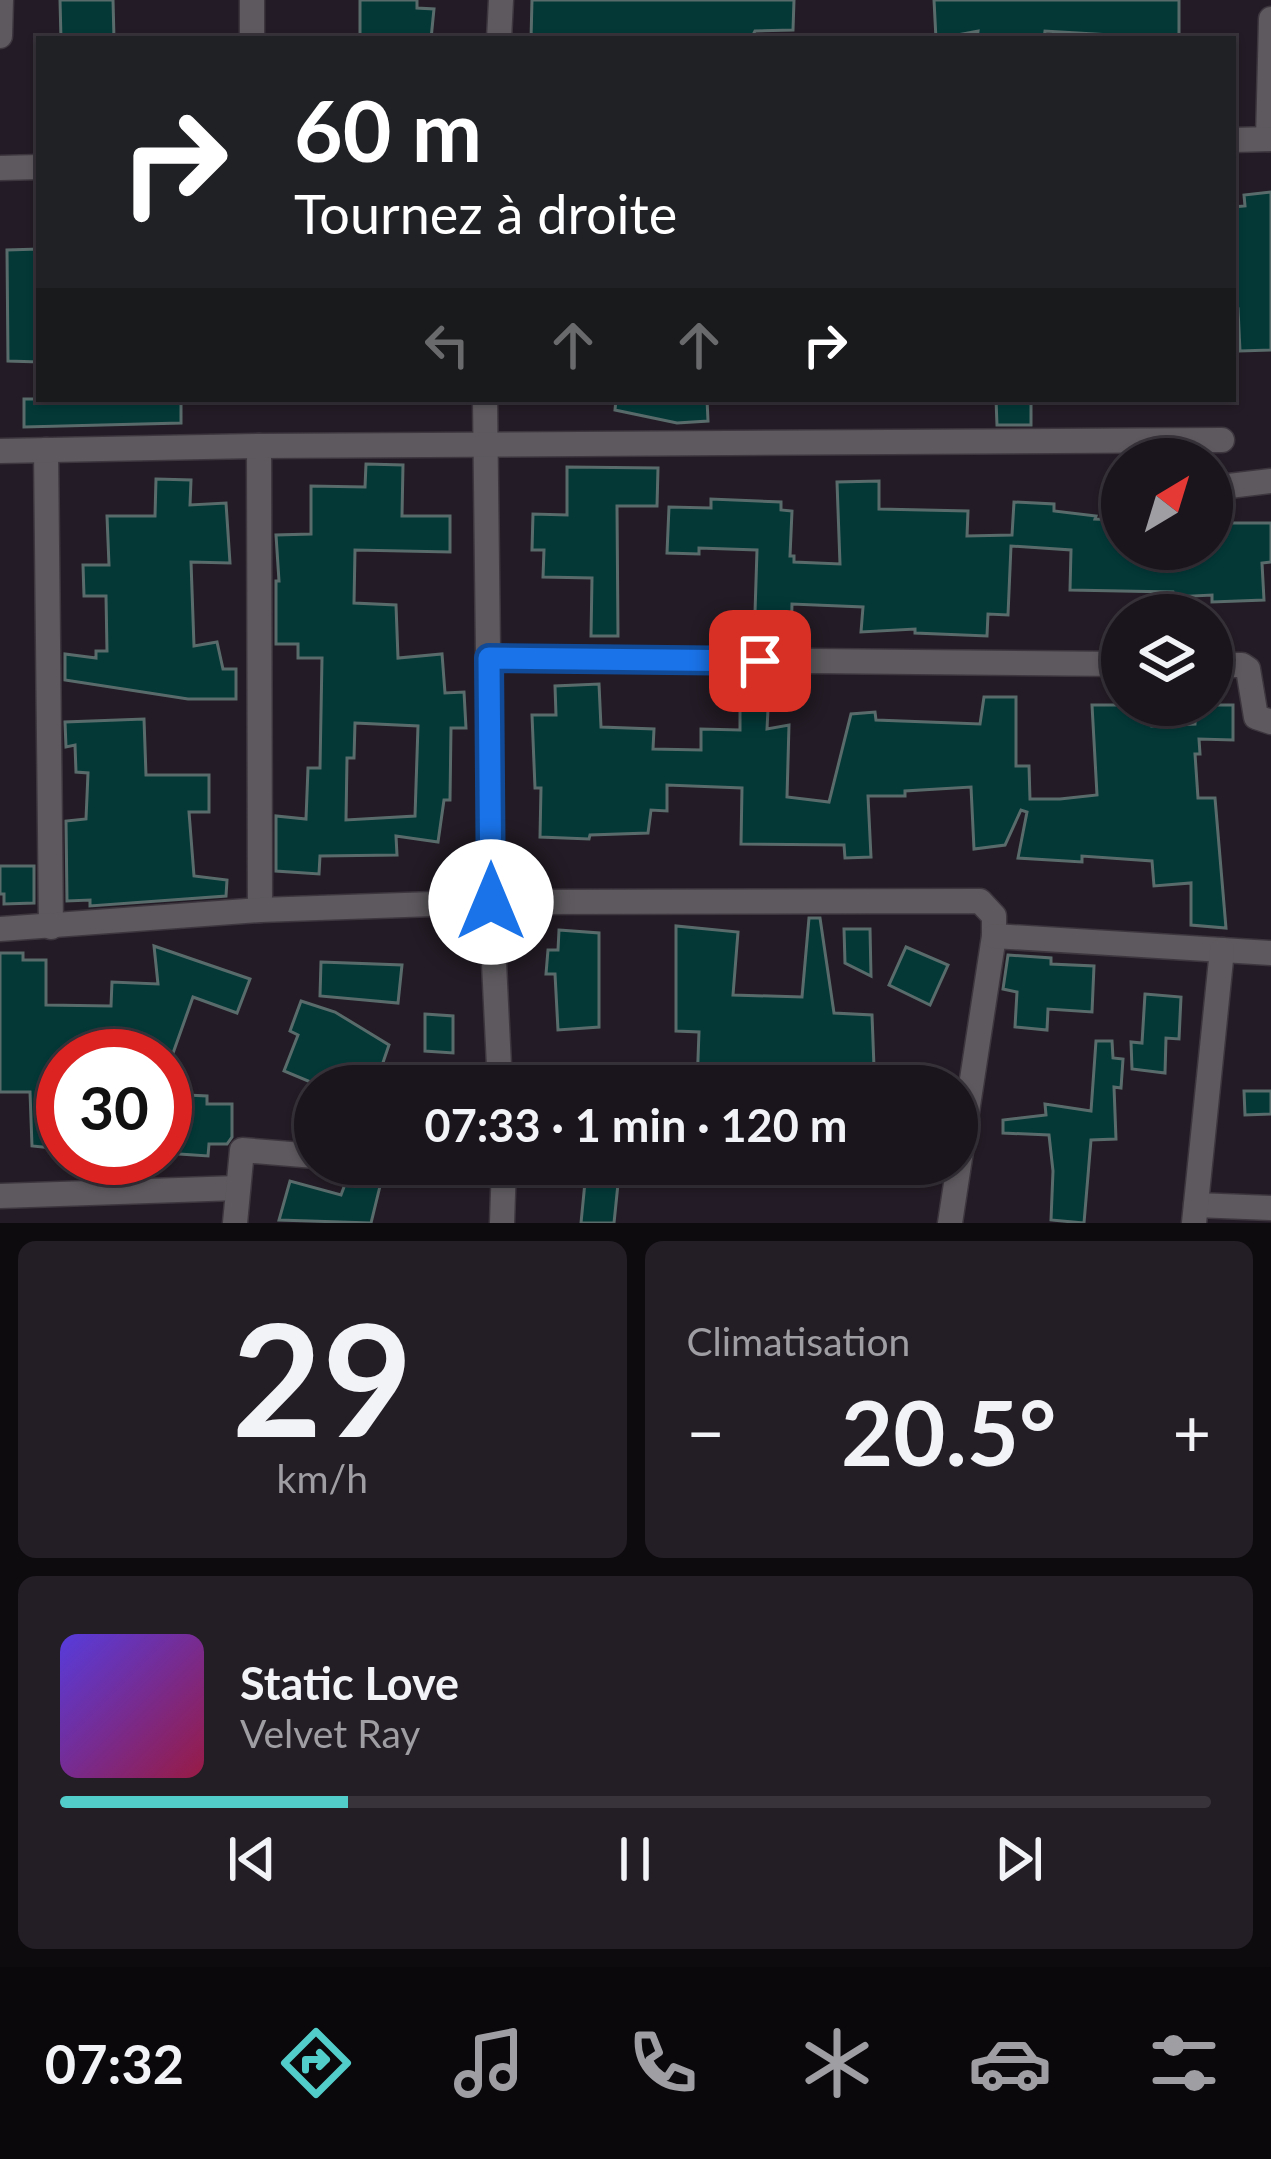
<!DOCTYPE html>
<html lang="fr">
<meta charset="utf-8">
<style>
:root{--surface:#1a141c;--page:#231d25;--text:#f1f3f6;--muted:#9f9ea3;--line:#38333b;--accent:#53cdca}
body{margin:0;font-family:Lato,sans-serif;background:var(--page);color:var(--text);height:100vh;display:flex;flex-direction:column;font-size:45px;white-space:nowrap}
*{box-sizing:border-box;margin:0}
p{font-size:39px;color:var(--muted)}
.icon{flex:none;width:66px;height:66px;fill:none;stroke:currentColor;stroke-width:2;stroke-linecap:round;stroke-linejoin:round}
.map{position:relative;height:1223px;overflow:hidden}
.drawer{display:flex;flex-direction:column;gap:18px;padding:18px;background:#0e0b0f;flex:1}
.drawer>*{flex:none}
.guide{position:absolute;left:36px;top:36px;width:1200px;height:366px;border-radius:0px;box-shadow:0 3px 9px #0004,0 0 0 3px var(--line);background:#202124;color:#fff;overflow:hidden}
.needle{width:78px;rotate:38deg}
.buttons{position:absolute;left:1101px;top:438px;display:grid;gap:24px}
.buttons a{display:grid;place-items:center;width:132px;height:132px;border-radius:50%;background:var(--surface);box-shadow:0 3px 9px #0004,0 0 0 3px var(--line);font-size:60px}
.speed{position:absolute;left:36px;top:1029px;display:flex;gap:24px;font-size:60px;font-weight:700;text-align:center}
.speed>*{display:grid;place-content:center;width:156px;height:156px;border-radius:50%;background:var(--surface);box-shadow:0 3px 9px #0004,0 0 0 3px var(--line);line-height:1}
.speed .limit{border:18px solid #d22;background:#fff;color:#111}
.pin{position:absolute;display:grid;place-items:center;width:102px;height:102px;color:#fff;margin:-51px;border-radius:24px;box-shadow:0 6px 18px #0006}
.me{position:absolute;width:132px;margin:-66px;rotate:0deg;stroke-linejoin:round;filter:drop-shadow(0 0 9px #0008)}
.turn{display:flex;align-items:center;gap:42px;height:252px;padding:0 60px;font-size:54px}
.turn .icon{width:156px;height:156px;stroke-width:2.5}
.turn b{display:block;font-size:84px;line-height:102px}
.lanes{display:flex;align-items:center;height:114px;padding:0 60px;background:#0003;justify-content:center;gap:60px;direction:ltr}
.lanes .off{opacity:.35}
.big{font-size:90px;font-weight:700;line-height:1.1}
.drawer .card{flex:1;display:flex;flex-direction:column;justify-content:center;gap:18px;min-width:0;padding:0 42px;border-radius:18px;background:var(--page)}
.drawer .dial{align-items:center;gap:0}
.dial b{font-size:156px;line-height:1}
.song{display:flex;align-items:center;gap:36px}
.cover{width:144px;height:144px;border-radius:18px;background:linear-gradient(135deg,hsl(250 70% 55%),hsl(340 70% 35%))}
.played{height:12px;border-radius:6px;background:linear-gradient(90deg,var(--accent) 25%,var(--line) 25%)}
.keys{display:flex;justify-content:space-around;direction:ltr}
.heat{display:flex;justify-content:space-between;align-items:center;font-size:66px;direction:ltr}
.drawer .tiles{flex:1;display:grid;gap:18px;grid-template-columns:1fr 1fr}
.card:last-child{grid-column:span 2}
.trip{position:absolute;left:294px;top:1065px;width:684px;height:120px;border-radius:60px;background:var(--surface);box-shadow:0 3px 9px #0004,0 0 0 3px var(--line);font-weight:700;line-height:120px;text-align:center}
.dock{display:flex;height:192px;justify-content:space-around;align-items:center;background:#0a080b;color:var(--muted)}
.dock .icon{width:84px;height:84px}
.dock .current{color:var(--accent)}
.dock b{font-size:54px;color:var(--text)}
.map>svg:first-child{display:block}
</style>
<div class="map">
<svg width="1271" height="1223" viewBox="0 0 1271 1223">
<rect width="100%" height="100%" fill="#231b25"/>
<g fill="#033837" stroke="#596c6b" stroke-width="3" fill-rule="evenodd">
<path d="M60 0H113L114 39H61Z"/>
<path d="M360 0H417V8L434 9 431 39H360Z"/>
<path d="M532 0H794L793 30 755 31 751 39H531Z"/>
<path d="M934 0H1179V39H1110V35L1045 31 1044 39H977L978 31 936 39Z"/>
<path d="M1271 192V350L1240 351 1238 309 1233 310V207L1245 206 1244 195Z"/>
<path d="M39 249V362L8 361 7 250Z"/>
<path d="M24 399H181V423L24 427Z"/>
<path d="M616 399H707L708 421 677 423 615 410Z"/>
<path d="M996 399H1031V425H997Z"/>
<path d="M366 464 403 465 402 516H450V552L355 550 354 603 396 605 398 658 442 654 445 693 464 692 466 728H451L450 800H444L438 842 396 836 397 855 320 856 319 874 276 871V816L306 819 308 768H320L322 658H298V644H276V581H279L276 535 311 534V486L365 487ZM355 723 418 726 415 816 346 820 347 758H354Z"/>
<path d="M567 467 658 468 657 506H617L618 636H591L592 578 543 577 544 550H532L533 514 567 515Z"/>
<path d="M156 479 191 480 190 505 226 503 230 563 191 562 194 646 217 642 223 669H236V699H188L65 680V654L96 658V651H107L106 596H84L83 565H109L107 516H155Z"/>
<path d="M879 481V509L968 511 967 536 1012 535 1014 502 1054 504V511L1096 516 1095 519 1122 520V549H1212V523H1271V562L1262 563 1264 600 1212 602V595L1174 597 1173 592 1070 590 1071 550 1011 546 1008 615 988 614 987 636 915 633V629L861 632 863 607 792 604 791 644H754L757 550 699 548V554L667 553 669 507 711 508V499L781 502V510L792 511 790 556H794V562L840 564 837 482Z"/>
<path d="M599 684 601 727 654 729 653 749 701 750V729L740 730V708L768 709 767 729 789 725 787 797 829 802 851 714 875 712 876 720 980 724 984 697H1016V766H1029L1030 799H1060L1097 795 1092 705H1152V726L1195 724 1196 705H1233V740L1199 739 1200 754H1195L1198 798H1215L1226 928 1191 925V883L1154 886 1152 861 1082 856V862L1018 858 1027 812 1021 810 1005 845 974 849 971 787 905 791V796H868L871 857 845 858 844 845 741 844 742 788 667 785V811L651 810 648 833 590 835 589 839 540 837 541 788H535L532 715H556L555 686Z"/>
<path d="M144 719 146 775H209V812H189L194 876 227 880 226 896 90 906V900L67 901 66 821 86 819 88 773 76 772 75 745 66 747 65 722Z"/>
<path d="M0 866H34V903L4 904V894H0Z"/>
<path d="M809 918H820L834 1013 872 1015 874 1067 809 1068 808 1075H803V1086H697L699 1032 676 1031V926L738 932 733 995 802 997Z"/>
<path d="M844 929H870L871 976 845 963Z"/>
<path d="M559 930 599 933V1027L558 1030 555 974H546L548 950H558Z"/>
<path d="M154 946 250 979 237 1013 193 997 172 1056H63V1149L32 1146 30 1092H0V953H23V960H46V1005L111 1006 112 982 158 984Z"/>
<path d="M906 947 948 965 930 1005 889 985Z"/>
<path d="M1008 955 1051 958V964L1094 966 1092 1012 1048 1009 1047 1030 1015 1027 1017 992 1003 989Z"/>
<path d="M321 962 402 965 398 1003 320 996Z"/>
<path d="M1145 994 1181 997 1179 1039 1166 1038 1165 1073 1132 1069 1131 1042 1142 1043Z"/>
<path d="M301 1001 335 1012 389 1045 375 1086H320L284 1071 298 1035 290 1031Z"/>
<path d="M425 1014 453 1016V1053L425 1051Z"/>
<path d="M1096 1041H1112L1113 1058 1123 1059 1121 1088 1114 1087 1116 1139 1091 1140 1084 1223 1051 1220 1053 1171 1049 1135 1003 1133V1120L1046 1115 1045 1104 1091 1111Z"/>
<path d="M1244 1091H1271V1114L1245 1115Z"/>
<path d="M165 1094 207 1096V1104H232V1137L227 1144H209L208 1156 165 1153Z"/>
<path d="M350 1171 382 1178 371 1223 279 1220 290 1181 341 1195Z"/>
<path d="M585 1182 618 1184 614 1223H581Z"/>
</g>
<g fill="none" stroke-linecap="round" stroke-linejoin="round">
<defs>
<g id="minor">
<path d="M252 0V39"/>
<path d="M0 36 1 0"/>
<path d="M499 39 501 0"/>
<path d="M1268 139 1271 19"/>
<path d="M1233 140 1271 139"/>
<path d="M0 168 39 167"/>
<path d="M485 399 491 902 500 1086"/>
<path d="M259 446 260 910"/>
<path d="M46 450 51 927"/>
<path d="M0 451 259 446 1222 440"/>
<path d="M1229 486 1271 481"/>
<path d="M489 658 1122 664"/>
<path d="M1212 665H1242L1248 669 1256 717 1271 722"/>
<path d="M0 929 260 910 491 902 980 901 994 916V936L950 1223"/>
<path d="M994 936 1271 953"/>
<path d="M401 1164 504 1173"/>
<path d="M798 1164 957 1168"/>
<path d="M0 1196 238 1188"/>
<path d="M1196 1205 1271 1208"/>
<path d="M235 1223 242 1150 315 1156"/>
<path d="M502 1223 504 1164"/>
<path d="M1194 1223 1222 950"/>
</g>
</defs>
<use href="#minor" stroke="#3d363f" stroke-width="27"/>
<use href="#minor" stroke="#5d595e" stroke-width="24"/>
</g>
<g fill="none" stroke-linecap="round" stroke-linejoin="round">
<defs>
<path id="route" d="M491 902 489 658 760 661"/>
</defs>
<use href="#route" stroke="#114b97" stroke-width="30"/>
<use href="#route" stroke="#1a73e8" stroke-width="21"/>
</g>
</svg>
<div class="buttons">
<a><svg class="needle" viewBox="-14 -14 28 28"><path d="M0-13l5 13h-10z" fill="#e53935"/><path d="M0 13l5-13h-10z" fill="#9f9ea3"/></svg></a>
<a><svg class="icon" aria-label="layers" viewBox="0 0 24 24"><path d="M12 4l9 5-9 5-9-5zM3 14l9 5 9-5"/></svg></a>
</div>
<div class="speed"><div class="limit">30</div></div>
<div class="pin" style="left:760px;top:661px;background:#d93025"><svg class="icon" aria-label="arrive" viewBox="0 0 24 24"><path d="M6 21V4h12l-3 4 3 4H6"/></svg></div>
<svg class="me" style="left:491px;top:902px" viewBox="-20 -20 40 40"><circle r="19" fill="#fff"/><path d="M0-13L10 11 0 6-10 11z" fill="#1a73e8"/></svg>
<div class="trip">07:33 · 1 min · 120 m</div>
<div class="guide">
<div class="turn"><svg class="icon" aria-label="right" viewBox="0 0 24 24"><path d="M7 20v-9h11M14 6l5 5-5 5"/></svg><div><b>60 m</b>Tournez à droite</div></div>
<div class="lanes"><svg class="icon off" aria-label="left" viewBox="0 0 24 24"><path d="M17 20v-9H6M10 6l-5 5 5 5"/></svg><svg class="icon off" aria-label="ahead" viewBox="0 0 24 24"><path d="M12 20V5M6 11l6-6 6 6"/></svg><svg class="icon off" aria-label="ahead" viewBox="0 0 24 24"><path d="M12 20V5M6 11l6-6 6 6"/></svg><svg class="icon" aria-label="right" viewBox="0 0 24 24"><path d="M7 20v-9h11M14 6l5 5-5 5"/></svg></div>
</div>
</div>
<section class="drawer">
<div class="tiles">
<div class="card dial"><b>29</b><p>km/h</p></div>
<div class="card"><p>Climatisation</p>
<div class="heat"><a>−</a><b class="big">20.5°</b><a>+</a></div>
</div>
<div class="card">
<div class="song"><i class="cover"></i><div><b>Static Love</b><p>Velvet Ray</p></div></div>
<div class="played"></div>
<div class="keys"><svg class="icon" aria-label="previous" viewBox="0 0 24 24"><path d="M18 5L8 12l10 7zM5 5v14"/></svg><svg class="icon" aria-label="pause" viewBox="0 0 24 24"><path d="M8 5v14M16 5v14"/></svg><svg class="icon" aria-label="next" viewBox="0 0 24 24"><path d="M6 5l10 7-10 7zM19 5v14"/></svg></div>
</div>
</div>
</section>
<nav class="dock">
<b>07:32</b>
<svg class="icon current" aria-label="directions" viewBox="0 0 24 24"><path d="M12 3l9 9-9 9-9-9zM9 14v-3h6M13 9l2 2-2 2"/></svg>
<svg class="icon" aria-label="music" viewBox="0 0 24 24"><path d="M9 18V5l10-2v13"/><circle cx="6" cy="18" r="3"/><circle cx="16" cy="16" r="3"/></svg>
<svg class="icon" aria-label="phone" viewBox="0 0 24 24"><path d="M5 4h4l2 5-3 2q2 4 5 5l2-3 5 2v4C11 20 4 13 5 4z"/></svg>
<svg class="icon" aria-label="climate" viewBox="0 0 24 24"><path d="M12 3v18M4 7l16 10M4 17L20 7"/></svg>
<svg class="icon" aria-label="car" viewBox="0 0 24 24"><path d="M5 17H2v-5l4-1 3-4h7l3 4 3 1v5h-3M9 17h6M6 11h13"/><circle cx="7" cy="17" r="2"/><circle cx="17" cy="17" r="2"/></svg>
<svg class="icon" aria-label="filters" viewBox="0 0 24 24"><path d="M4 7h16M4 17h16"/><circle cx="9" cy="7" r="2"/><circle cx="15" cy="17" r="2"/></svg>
</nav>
